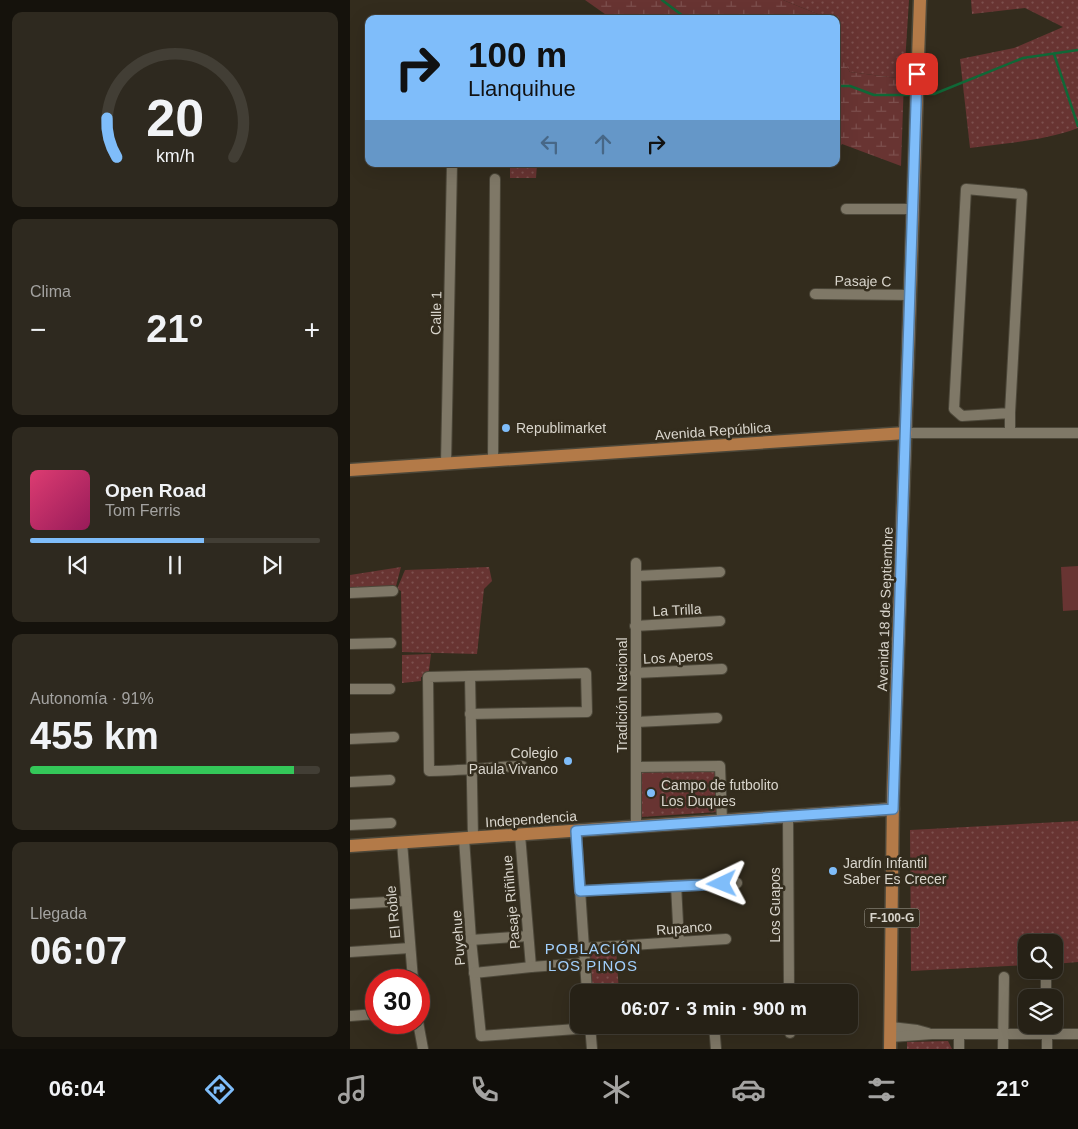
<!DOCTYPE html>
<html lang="es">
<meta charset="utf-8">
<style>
:root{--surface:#262116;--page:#2e291f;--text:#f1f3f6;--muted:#a4a3a1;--line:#423e35;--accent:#7fbdfa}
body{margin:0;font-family:Helvetica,sans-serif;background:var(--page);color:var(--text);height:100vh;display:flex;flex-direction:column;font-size:19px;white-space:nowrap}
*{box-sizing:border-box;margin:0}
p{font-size:16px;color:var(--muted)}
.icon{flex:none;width:28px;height:28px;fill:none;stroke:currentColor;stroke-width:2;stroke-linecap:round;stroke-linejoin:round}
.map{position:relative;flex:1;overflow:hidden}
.drawer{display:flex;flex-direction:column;gap:12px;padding:12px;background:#15120c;width:350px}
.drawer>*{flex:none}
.guide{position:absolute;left:15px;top:15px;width:475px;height:152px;border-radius:10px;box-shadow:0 5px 20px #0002,0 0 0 1px var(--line);background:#7fbdfa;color:#111;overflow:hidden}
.tools{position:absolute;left:668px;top:934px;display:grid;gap:10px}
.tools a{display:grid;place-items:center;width:45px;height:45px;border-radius:10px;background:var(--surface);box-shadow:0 5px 20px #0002,0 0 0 1px var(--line);font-size:25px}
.speed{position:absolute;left:15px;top:969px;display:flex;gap:10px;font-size:25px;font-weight:700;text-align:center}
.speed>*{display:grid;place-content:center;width:65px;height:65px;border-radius:50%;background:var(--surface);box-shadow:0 5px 20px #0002,0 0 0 1px var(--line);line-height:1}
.speed .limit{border:8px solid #d22;background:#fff;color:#111}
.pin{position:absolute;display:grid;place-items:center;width:42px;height:42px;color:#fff;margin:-21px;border-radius:10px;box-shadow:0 2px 8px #0006}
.me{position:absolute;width:55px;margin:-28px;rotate:268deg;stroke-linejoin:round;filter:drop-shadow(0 0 4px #0008)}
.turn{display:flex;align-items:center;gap:18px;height:105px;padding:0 20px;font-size:22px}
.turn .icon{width:65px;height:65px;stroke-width:2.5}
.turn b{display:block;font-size:35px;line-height:42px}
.lanes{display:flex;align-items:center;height:48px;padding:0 20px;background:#0003;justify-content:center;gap:25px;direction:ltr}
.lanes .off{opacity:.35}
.big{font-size:38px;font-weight:700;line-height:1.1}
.drawer .widget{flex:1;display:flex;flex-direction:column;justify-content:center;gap:8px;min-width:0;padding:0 18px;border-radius:10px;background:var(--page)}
.drawer .dial{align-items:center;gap:0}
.dial svg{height:130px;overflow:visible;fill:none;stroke:var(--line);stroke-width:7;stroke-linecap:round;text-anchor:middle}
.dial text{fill:var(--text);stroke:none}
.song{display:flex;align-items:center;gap:15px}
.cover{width:60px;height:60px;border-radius:8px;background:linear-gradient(135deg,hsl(340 70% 55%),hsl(330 70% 35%))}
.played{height:5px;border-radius:2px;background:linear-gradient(90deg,var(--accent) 60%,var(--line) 60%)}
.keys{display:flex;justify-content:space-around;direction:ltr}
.heat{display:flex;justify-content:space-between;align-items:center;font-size:28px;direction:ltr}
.charge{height:8px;border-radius:4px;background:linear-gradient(90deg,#34c759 91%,var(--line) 0)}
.trip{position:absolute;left:220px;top:984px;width:288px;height:50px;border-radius:10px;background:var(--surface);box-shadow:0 5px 20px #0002,0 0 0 1px var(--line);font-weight:700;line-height:50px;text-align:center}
.dock{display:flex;height:80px;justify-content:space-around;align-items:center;background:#0f0d09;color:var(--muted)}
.dock .icon{width:35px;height:35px}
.dock .current{color:var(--accent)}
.dock b{font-size:22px;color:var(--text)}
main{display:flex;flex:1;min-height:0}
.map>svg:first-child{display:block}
</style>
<main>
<section class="drawer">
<div class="widget dial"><svg viewBox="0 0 100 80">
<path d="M14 69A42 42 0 1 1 86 69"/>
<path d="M14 69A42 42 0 0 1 8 45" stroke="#7fbdfa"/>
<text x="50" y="56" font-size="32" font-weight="700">20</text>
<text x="50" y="72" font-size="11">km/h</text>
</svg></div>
<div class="widget"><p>Clima</p>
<div class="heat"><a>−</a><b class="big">21°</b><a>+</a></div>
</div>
<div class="widget">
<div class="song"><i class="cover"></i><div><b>Open Road</b><p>Tom Ferris</p></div></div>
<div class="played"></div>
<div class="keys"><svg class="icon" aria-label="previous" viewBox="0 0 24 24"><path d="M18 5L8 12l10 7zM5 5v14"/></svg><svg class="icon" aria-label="pause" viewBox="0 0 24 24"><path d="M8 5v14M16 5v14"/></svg><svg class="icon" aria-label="next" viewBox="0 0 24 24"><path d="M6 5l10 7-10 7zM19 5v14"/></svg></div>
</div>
<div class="widget"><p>Autonomía · 91%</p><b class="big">455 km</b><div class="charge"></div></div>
<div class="widget"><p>Llegada</p><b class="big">06:07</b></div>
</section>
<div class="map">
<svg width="728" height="1049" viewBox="0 0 728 1049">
<defs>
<pattern id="grass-dots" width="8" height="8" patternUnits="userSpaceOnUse" patternTransform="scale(1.25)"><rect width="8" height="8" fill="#683432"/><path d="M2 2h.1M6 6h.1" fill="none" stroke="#7d504e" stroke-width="1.8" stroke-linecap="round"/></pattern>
<pattern id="wetland-marsh" width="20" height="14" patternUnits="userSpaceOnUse" patternTransform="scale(1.25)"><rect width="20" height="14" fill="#683432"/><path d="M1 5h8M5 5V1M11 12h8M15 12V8" fill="none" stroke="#7d504e"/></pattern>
</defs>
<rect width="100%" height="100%" fill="#332c1d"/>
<g fill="url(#grass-dots)">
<path d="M433 0H559L554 79 500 72 487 51 486 19H480Z"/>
<path d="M621 0H728V128C694 141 656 143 620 148L610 59 664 48 713 27 675 8 622 14Z"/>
<path d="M157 164H187L186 178H160V165Z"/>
<path d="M51 567 45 590 0 592V575Z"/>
<path d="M139 567 142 581 134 589 127 654 52 652 51 591 47 589 55 570Z"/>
<path d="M81 654 78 678 71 677V681L52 683V655Z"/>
<path d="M366 768 368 812 291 817 289 770Z"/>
<path d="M728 821V962L704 964V942H676V965L561 971 560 830Z"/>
<path d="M266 950 269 992H239L237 952Z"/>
<path d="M598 1041 602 1049H557V1042Z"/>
</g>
<g fill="url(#wetland-marsh)">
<path d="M235 0H433L480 19H262Z"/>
<path d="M486 48 500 72 554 79 551 166 492 144 486 153Z"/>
</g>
<g fill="#683432">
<path d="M728 566V610L713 611 711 567Z"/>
<path d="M292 775H310L311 811H293Z"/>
</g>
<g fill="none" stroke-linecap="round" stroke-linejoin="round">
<g stroke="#106837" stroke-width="2.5">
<path d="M312 0 337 19"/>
<path d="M704 54 728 126"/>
<path d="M486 86H500L524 95H564"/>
<path d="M572 94H584L673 58 728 50"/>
</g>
<defs>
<g id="minor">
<path d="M496 209H564"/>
<path d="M465 294 561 295"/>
<path d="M660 413 612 416 604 409 616 189 672 194 660 413V433"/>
<path d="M556 433H728"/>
<path d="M143 461 145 179"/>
<path d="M96 464 102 164"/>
<path d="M286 576 370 572"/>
<path d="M0 593 43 591"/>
<path d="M285 626 370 621"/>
<path d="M0 644 41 643"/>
<path d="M285 673 372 669"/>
<path d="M120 676 123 838"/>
<path d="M0 689H40"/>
<path d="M120 714 237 712 236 673 78 677 79 771C110 771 141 767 172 766"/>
<path d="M286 722 367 718"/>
<path d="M0 739 44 737"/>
<path d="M286 767 370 766 372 821"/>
<path d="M0 782 40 780"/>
<path d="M438 816 439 992"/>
<path d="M0 825 41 823"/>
<path d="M286 827V563"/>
<path d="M226 831 237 992"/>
<path d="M170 835 181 967"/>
<path d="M114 838 121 940 131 1036 240 1028"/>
<path d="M52 842 63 980"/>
<path d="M326 885 329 942"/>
<path d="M230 891 326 885 387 883"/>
<path d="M0 904 56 901"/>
<path d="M121 940 178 936"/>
<path d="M234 948 376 939"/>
<path d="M0 952 60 948"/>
<path d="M124 973 181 967 235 963"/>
<path d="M696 975V998"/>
<path d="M0 1016 26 1014"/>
<path d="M68 1022 73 1049"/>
<path d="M240 1025 242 1049"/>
<path d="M364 1025 366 1049"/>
<path d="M440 1025V1033"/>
<path d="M697 1025V1049"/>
<path d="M541 1027 567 1030 578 1033"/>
<path d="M609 1034V1049"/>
<path d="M541 1037 582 1034H728"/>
<path d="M653 1049 654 977"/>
</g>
<g id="major">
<path d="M0 470 556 433"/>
<path d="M0 846 543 809"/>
<path d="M540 1049 543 796 570 0"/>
</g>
</defs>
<use href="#minor" stroke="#4c4739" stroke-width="12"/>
<use href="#major" stroke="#4c4739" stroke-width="15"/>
<use href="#minor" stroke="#7f7867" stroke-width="10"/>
<use href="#major" stroke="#b37a48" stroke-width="12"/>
</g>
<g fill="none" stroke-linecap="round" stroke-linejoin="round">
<defs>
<path id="route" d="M372 884 230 891 226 831 543 809 567 74"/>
</defs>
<use href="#route" stroke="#537ba2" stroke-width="12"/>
<use href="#route" stroke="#7fbdfa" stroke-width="9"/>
</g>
<g fill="#7fbdfa" stroke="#332c1d" stroke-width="2">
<circle cx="156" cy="428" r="5"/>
<circle cx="218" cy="761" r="5"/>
<circle cx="301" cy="793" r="5"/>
<circle cx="483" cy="871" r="5"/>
</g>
<g text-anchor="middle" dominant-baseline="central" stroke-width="5" stroke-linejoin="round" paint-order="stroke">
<rect fill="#332c1d" stroke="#a7a298" stroke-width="1" x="514.5" y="908.5" width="55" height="19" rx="4"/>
<g font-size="12" font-weight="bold" fill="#d9d5cc">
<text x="542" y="918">F-100-G</text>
</g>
<g font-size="14" fill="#d9d5cc" stroke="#332c1d">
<text transform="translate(513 281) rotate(1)">Pasaje C</text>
<text transform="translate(86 313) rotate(-89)">Calle 1</text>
<text transform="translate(363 431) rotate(-4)">Avenida República</text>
<text transform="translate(535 609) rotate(-88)">Avenida 18 de Septiembre</text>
<text transform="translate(327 610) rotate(-3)">La Trilla</text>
<text transform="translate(328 657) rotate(-3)">Los Aperos</text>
<text transform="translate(272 695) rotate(-90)">Tradición Nacional</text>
<text transform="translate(181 819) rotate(-4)">Independencia</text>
<text transform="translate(161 902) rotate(-95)">Pasaje Riñihue</text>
<text transform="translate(425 905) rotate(-90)">Los Guapos</text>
<text transform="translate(43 912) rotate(-95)">El Roble</text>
<text transform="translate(334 928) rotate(-4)">Rupanco</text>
<text transform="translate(108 938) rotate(-94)">Puyehue</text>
</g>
<g font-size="14" fill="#d9d5cc" stroke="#332c1d" text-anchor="start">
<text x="166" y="428">Republimarket</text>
<text x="208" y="753" text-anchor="end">Colegio<tspan x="208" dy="16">Paula Vivanco</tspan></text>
<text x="311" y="785">Campo de futbolito<tspan x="311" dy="16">Los Duques</tspan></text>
<text x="493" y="863">Jardín Infantil<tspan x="493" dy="16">Saber Es Crecer</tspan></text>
</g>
<g font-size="15" letter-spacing="1" fill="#a1cffc" stroke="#332c1d">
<text x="243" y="948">POBLACIÓN<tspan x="243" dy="17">LOS PINOS</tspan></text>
</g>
</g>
</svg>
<div class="tools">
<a><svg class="icon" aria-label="search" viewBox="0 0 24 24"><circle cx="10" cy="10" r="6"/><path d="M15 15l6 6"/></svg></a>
<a><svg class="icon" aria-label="layers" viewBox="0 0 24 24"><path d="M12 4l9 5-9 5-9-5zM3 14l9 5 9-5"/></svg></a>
</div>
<div class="speed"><div class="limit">30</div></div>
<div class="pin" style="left:567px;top:74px;background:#d93025"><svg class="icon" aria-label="arrive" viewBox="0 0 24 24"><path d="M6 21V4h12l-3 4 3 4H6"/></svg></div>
<svg class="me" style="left:372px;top:884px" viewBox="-20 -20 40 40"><path d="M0-17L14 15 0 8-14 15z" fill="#7fbdfa" stroke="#fff" stroke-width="4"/></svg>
<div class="trip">06:07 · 3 min · 900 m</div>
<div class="guide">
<div class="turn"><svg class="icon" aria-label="right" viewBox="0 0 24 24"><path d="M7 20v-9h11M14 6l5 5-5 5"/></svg><div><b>100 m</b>Llanquihue</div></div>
<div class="lanes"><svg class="icon off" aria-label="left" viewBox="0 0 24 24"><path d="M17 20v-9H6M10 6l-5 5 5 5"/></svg><svg class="icon off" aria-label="ahead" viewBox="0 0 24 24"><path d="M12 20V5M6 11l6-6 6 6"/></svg><svg class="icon" aria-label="right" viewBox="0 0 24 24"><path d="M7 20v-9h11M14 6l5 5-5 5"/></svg></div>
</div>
</div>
</main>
<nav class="dock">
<b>06:04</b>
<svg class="icon current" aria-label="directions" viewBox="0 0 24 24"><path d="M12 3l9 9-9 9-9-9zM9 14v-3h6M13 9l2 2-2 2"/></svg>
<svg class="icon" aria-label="music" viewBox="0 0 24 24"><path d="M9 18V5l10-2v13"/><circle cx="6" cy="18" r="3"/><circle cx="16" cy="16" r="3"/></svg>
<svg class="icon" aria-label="phone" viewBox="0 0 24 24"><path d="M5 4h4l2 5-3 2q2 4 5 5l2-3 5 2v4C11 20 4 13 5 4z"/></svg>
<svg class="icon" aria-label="climate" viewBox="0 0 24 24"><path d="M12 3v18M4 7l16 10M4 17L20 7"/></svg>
<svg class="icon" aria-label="car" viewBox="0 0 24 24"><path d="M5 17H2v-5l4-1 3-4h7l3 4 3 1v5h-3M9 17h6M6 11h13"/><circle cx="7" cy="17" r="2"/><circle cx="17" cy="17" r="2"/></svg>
<svg class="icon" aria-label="filters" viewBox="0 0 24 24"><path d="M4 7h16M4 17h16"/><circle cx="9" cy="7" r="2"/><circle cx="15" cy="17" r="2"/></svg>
<b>21°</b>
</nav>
